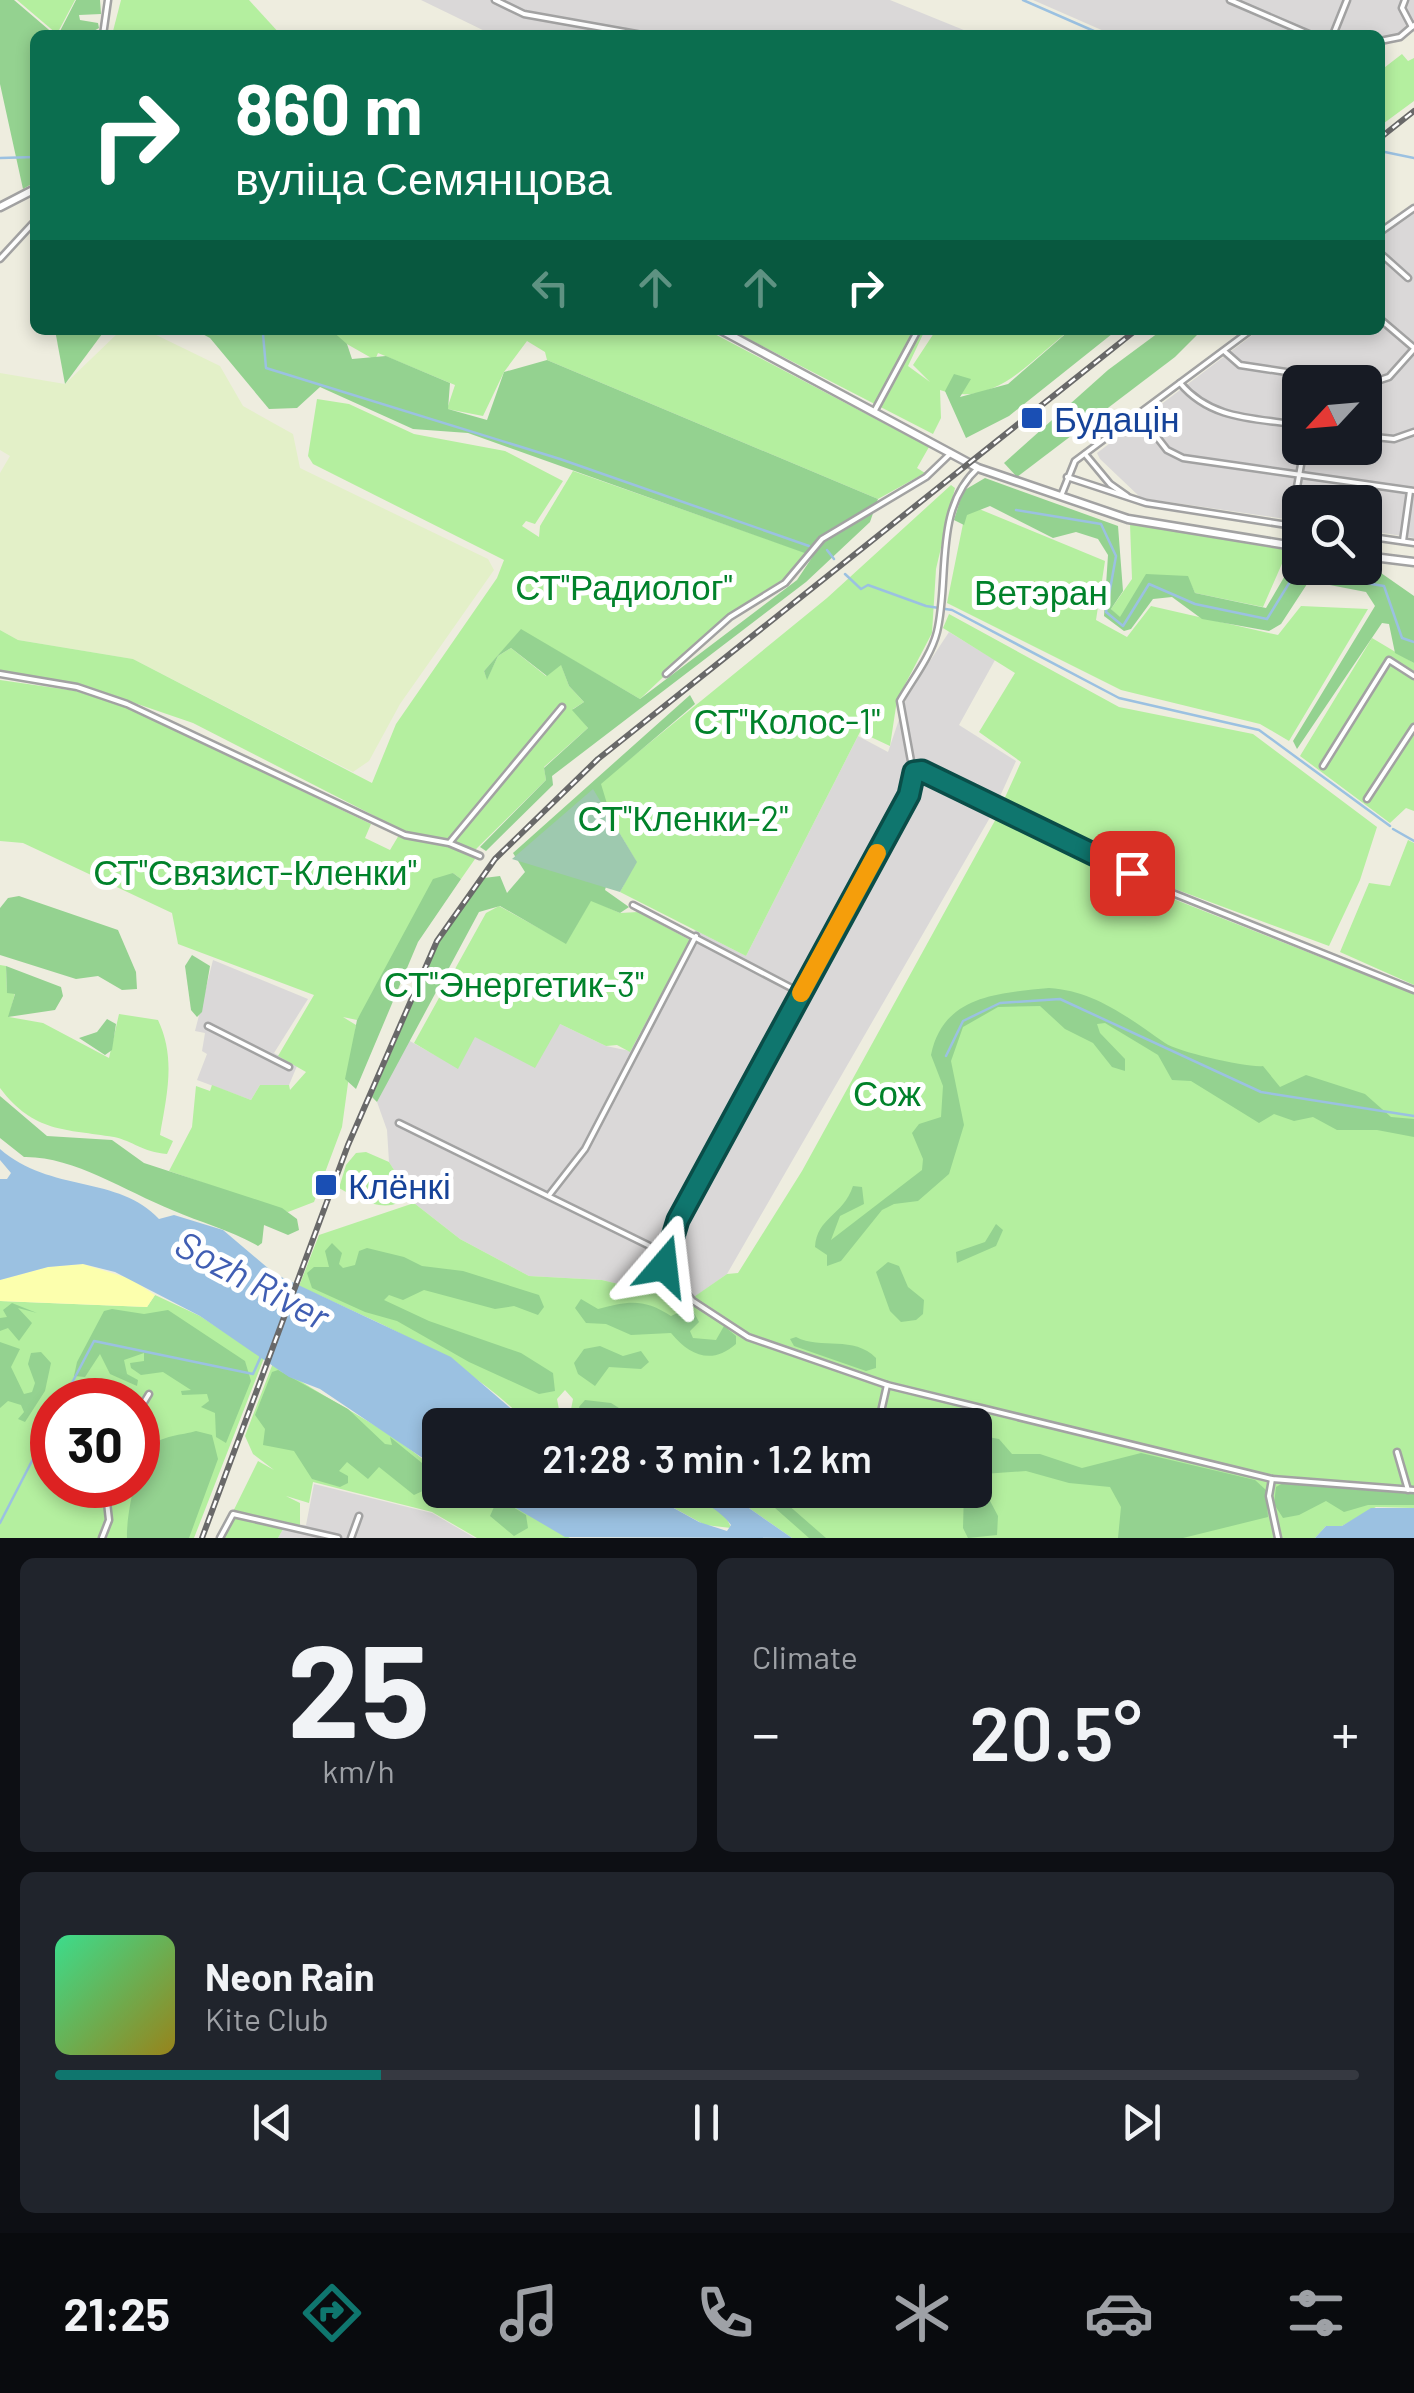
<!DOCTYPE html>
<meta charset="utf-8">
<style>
:root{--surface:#171b24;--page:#20242c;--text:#f1f3f6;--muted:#9ea1a6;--line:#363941;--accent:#0f766e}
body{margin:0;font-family:Barlow,sans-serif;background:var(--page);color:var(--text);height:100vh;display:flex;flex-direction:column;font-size:38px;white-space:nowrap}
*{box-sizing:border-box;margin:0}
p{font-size:32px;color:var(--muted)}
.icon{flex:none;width:55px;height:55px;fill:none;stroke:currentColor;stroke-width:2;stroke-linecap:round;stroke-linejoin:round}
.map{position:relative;height:1538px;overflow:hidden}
.details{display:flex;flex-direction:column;gap:20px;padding:20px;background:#0d0f14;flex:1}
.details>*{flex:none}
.banner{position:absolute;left:30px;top:30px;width:1355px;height:305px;border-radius:15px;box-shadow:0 5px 15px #0003;background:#0b6e4f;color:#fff;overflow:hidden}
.needle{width:65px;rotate:244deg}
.fabs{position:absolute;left:1282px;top:365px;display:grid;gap:20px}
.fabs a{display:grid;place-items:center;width:100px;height:100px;border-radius:15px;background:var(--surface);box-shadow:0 5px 15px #0003;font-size:50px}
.speed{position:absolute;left:30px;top:1378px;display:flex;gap:20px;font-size:50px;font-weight:700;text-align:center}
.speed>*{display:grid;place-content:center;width:130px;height:130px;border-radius:50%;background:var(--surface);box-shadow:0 5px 15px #0003;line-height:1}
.speed .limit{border:15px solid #d22;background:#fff;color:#111}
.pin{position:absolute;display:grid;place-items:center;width:85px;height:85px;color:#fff;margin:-42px;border-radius:20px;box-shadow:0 5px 15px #0006}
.me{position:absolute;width:110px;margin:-55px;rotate:17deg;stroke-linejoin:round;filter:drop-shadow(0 0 8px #0008)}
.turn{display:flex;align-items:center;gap:35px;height:210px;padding:0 40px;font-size:45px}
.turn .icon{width:130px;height:130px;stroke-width:2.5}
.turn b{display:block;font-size:70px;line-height:85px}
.lanes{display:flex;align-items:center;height:95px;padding:0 40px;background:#0003;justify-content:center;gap:50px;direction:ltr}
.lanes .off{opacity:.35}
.big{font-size:75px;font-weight:600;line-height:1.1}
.details .widget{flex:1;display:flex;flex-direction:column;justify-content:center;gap:15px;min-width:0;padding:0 35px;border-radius:15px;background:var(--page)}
.details .dial{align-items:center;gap:0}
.dial b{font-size:130px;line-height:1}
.song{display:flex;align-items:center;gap:30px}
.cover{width:120px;height:120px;border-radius:15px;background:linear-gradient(135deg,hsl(150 70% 55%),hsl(50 70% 35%))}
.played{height:10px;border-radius:5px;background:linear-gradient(90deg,var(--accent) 25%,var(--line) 25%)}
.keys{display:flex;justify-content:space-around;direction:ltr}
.heat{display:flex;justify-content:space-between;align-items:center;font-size:55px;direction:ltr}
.details .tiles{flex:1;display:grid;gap:20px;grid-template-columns:1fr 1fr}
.widget:last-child{grid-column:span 2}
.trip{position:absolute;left:422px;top:1408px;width:570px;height:100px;border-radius:15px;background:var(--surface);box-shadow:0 5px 15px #0003;font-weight:600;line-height:100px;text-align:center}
.tabs{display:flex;height:160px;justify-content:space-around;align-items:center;background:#090b0e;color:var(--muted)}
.tabs .icon{width:70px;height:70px}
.tabs .on{color:var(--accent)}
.tabs b{font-size:45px;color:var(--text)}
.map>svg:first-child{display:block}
</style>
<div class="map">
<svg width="1414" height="1538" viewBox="0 0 1414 1538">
<rect width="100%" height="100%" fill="#eeeddf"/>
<g fill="#dad8d8" fill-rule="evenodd">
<path d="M421 0H890L976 35H493Z"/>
<path d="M1033 0H1414V31L1380 43V35H1113Z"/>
<path d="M1414 210V538L1365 530V502H1300V521L1141 498 1100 459 1097 453 1259 330H1380V236ZM1300 382H1365V448H1300Z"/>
<path d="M949 632 995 660 959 725 1016 761 992 814 727 1274 689 1301 602 1280 529 1276 460 1239 414 1203 389 1162 387 1130 377 1102 408 1040 458 1068 474 1037 560 1024 606 1046 630 1051 695 930 746 956 858 736 888 752 907 696Z"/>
<path d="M213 960 308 999 274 1053 297 1066 289 1085H260L251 1100 197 1080 207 1054 202 1051 205 1033 195 1031Z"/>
<path d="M314 1484 432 1513 475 1538H278L286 1524 306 1525Z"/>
</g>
<path fill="#e3f0c8" d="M146 330 220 366 243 406 293 434 300 468 488 559 494 570 400 704 369 761 353 772 133 659 18 640 0 630V473L10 456 0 450V373L65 384 118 333Z"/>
<g fill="#b4ef9f" fill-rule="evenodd">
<path d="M17 0H75L57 34Z"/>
<path d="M121 0H249L281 35H112Z"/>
<path d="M1402 54 1408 61 1414 58V101L1380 126V71Z"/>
<path d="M331 330H707L929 447 917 468 925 473 878 499 547 360 545 352 527 341 504 372 483 416 447 409 455 385 378 353 375 360 331 335Z"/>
<path d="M731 330H925L908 366 930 382 913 365 936 330H1070C1030 360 995 409 940 390L941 418 933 434Z"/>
<path d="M317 399 349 404 414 434 505 451 563 481 535 524 526 521 522 526 539 537 540 526 573 471 804 552 805 556 791 574 731 613 640 699 521 630 484 671 487 679 498 656 511 648 546 676 561 664 569 686 584 702 573 709 588 728 544 767 546 780 471 854 475 859 461 879 453 873 357 1020 343 1017 356 1025 342 1127 314 1202 288 1212 169 1171 192 1127 196 1086 210 1091 212 1085 251 1100 260 1085H289L290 1090 306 1072 278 1056 314 995 178 944 172 913 23 843 0 841V680L76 691 127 707 371 824 365 838 390 850 402 830 193 723 79 684 0 672V630L18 640 133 659 372 783 396 724 497 578 504 560 313 464 308 456Z"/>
<path d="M951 485 955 488 936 569 932 633 897 700 890 746 860 732 746 956 620 892 636 861 593 789 827 598Z"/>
<path d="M967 504 1105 561 1096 620 1127 637 1151 606 1278 635 1301 606 1368 609 1289 741 1260 724 1121 690 947 603Z"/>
<path d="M1130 524 1288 550 1263 607 1195 593 1187 576 1120 618 1111 609 1132 579Z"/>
<path d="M949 614 1119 707 1253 734 1377 827 1360 880 1329 946 1175 889 1002 804 1021 762 979 732 1015 673 943 628Z"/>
<path d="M1372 638 1414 663V811L1406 808 1390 823 1300 756Z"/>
<path d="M998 815 1176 900 1414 994V1508L1376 1507 1342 1526H1326L1315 1538H792L723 1490H975V1425H568L573 1399 565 1390 557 1399 562 1425H530C462 1356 385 1326 299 1286L319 1235 414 1203 460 1239 529 1276 602 1280 688 1301 727 1274 738 1273 802 1171Z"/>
<path d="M1408 840 1414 843V985L1340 952 1369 883 1390 886Z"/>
<path d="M591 900 620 913 638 912 690 940 630 1052 617 1045 606 1046 560 1024 535 1068 475 1037 458 1069 414 1043 486 913 499 906 566 943Z"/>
<path d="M0 965 6 966 7 992 15 993 9 1017 43 1023 109 1058 119 1014 158 1020C176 1058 167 1094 160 1135L173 1141 167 1154C142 1152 133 1141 114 1137 66 1129 34 1133 0 1088Z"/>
<path d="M366 1152 389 1162 404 1186 400 1202C380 1212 357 1198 339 1188L346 1165 356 1153Z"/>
<path d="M155 1295 200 1316 264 1358 194 1538H0V1301L147 1307ZM52 1400H138V1485H52Z"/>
<path d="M273 1363C321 1397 378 1422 425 1461L440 1465V1490H485L570 1538H477L432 1512 313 1482 309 1503 286 1496 300 1503V1525L286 1524 278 1538H220L258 1461 274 1470 253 1454 245 1436Z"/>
<path d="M641 1490C668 1490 722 1497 731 1528L705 1525Z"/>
</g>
<g fill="#94d290">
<path d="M0 0H14L55 35H35V182L23 189 0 84Z"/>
<path d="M76 0H100L101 14 79 15 80 20 98 23 99 28 87 35H58Z"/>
<path d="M55 330H105L65 384Z"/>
<path d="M195 330H331L347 344 352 359 386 356 450 383 448 409 487 420 504 372 547 360 878 499 870 522 806 582 552 776 553 785 486 851 480 847 546 780 544 768 588 728 572 710 584 702 569 686 561 665 547 676 511 648 498 656 487 680 484 671 521 629 640 699 797 580 813 556 468 433 413 429 320 387 297 408 269 409 210 338Z"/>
<path d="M1070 330H1117L1009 416 966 438 945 391 954 374 971 379 960 397 1008 384Z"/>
<path d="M1162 330H1202L1175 357 1017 477 1004 463 1108 370Z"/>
<path d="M985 478 1118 526 1123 591 1111 609 1120 617 1146 574 1188 576 1195 593 1266 608 1290 567 1300 561V568L1371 566 1414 596V663L1395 653 1389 624 1382 623 1297 749 1293 741 1375 606 1366 592 1309 581 1281 624 1269 631 1202 619 1172 597 1153 599 1131 629 1124 631 1104 616 1108 555 1098 539 1076 532 1053 538 990 506 967 515 964 525 954 520 963 491Z"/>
<path d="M690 695 695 704 601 784 619 843 605 890 629 907 620 913 591 901 566 944 500 906 479 912 377 1102 372 1097 443 933 484 878 500 876 507 893 525 872 513 853Z"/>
<path d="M453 873 461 879 418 942 356 1089 345 1079 357 1020 433 879Z"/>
<path d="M19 896 118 930 136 972 137 989 122 990 98 976 76 979 0 955V908L8 898Z"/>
<path d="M192 955 210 966 202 1012 197 1017 191 1010 185 966Z"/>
<path d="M6 966 61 987 63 996 55 1010 8 1017 15 994 7 993Z"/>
<path d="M1049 988C1096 991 1130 1019 1165 1043 1178 1052 1248 1068 1263 1066L1280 1087 1306 1075 1365 1094 1391 1117 1414 1119V1137L1377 1130H1337L1313 1117 1294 1121 1274 1114 1259 1123 1191 1081 1172 1080 1158 1055 1105 1023 1097 1024 1100 1033 1125 1059V1071L1112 1067 1093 1043 1065 1029 1040 1006 998 1007 963 1027 951 1061 964 1125 949 1174 918 1201 894 1204 882 1210 841 1261 827 1266V1255L815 1247C817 1217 843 1216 853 1186L862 1187 864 1204 840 1216 831 1240 922 1170 923 1159 912 1133 919 1124 941 1117 943 1086 931 1055C943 995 999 993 1049 988Z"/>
<path d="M107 1019 116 1024 112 1050 105 1055 79 1038 97 1032Z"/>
<path d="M0 1096 47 1136 112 1140 144 1163 282 1208 297 1219 299 1230 288 1235 264 1225 262 1243 258 1246C230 1230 202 1223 172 1210 125 1191 73 1156 24 1157L0 1138Z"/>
<path d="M996 1224 1003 1230 996 1246 957 1263 956 1252 985 1242Z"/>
<path d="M332 1243 342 1253 339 1264 343 1268 355 1265 359 1251 367 1248 404 1257 422 1266 463 1271 539 1295 544 1307 538 1315 514 1306 495 1309 424 1290 403 1300 389 1295 384 1300 429 1321 521 1353 553 1373 555 1391 539 1394 469 1362 397 1321 365 1312 312 1288 307 1273 314 1267H329L325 1251Z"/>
<path d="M888 1262 899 1266 908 1287 924 1300 923 1314 916 1320 901 1322 890 1311 876 1272Z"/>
<path d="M581 1299 598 1309C628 1301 644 1298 671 1316L691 1307 699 1322 690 1331 693 1338 716 1340 724 1326 736 1336V1344C712 1365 690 1356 671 1333L631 1335 606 1324 586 1323 575 1308Z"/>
<path d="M12 1303 37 1313 18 1308 32 1323 19 1341 8 1328 0 1331V1318L7 1317 3 1310Z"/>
<path d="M112 1309 144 1314 168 1310 245 1361 251 1381 226 1443 216 1437 215 1413 201 1407 209 1401 207 1394 182 1395 181 1391 191 1390 163 1372 141 1375 131 1368 130 1363 144 1361V1353L124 1360 127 1374 138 1380 137 1386 110 1374 100 1354 85 1377 74 1376 77 1362 104 1311Z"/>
<path d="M796 1337C821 1350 854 1335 876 1358V1368L866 1371 794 1346 790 1339Z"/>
<path d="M0 1342 20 1349 11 1367 24 1394 32 1392 35 1383 28 1364 31 1353 41 1352 51 1363 45 1391 25 1422 18 1419 24 1412 21 1405 8 1401 0 1408Z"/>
<path d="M600 1346 623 1356 641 1351 649 1362 641 1369 609 1367 595 1386 578 1374 574 1363 584 1349Z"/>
<path d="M278 1370 348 1409 385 1444 392 1445 390 1437 422 1463 440 1468V1483L414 1495 379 1467 368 1479 347 1462 339 1471 348 1476V1483L340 1487 312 1479 294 1451 263 1445 265 1429 255 1415 272 1372Z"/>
<path d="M585 1400 611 1403 646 1425H586L579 1407Z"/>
<path d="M196 1431 212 1435 218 1459 189 1538H127C126 1518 137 1459 151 1446 161 1436 182 1435 196 1431Z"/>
<path d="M982 1436 999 1439 1012 1454H1040L1082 1468 1141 1453 1255 1480 1266 1490 1268 1517 1183 1538H1118L1121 1507 1110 1487 1069 1483 1026 1471 983 1474 979 1480 998 1516 997 1535 968 1538 963 1528 964 1490H975V1438Z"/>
<path d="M1283 1483 1414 1493V1505H1368L1344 1512 1326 1501 1299 1515 1283 1518 1274 1504 1276 1487Z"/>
<path d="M470 1490 493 1495 526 1515 528 1528 514 1536 490 1516 494 1507Z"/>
<path d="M741 1490H771L826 1538H809L766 1500Z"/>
</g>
<path fill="#fcffad" d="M83 1264 131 1279 155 1295 147 1307 0 1301V1280L48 1267Z"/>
<path fill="#9ec9af" d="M593 789 637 862 620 892 512 859Z"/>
<g fill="#9bc1e1">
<path d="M0 1149C50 1193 119 1175 159 1219L174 1215 223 1230 275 1274 451 1357 530 1425H440V1465L430 1463 320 1389 289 1377 200 1316 115 1272 83 1264 48 1267 0 1280V1179H7L11 1173 0 1160Z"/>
<path d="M912 1412 972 1420 978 1426 975 1430V1425H915L896 1418 899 1413Z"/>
<path d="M485 1490H641L699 1522 727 1531 731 1525C719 1508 693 1496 673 1490H723L792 1538 565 1537Z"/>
<path d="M1371 1508H1414V1538H1315L1326 1526H1342Z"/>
</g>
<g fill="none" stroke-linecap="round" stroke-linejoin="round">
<g stroke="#9bc1e1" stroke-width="2.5">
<path d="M1023 0 1103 35"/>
<path d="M1380 151 1414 158"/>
<path d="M0 158 35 157"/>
<path d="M257 330 263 334 266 368 560 459 809 546"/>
<path d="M1016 510 1101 524 1116 556 1106 612 1123 626 1149 584 1195 604 1267 619 1296 572 1384 586 1402 638 1414 642"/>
<path d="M827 550 834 559"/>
<path d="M845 574 861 589 868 585 926 606 952 610 1119 698 1259 730 1390 826"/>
<path d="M1393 829 1414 841"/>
<path d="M946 1056 963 1021 1000 1003 1060 999 1261 1092 1414 1116"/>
<path d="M63 1400 94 1341 253 1374 261 1356"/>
<path d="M0 1523 52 1422"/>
</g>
<defs>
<g id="minor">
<path d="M495 0 524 14 642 35"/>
<path d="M1230 0 1311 35"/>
<path d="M1405 0 1402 8 1412 27"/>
<path d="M103 35 108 0"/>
<path d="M1333 35 1347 0"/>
<path d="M1380 41 1400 37 1414 25"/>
<path d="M1380 232 1414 208"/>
<path d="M1380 253 1408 278"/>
<path d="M0 259 35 221"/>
<path d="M1380 319 1414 348"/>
<path d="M1224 351 1240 365 1352 382"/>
<path d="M1180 383C1211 420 1254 418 1300 425"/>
<path d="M1365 385 1389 377 1414 349"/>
<path d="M875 410 918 330"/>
<path d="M1139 414 1167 450 1183 458 1414 491"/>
<path d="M1365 436 1394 439 1414 432"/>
<path d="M1085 454 1110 484 1127 496"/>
<path d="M978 468C933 509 950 579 937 632 931 656 912 680 900 701L913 772 909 795 677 1220 664 1266 693 1301 748 1337 887 1385 1272 1479 1414 1490"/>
<path d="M1067 477 1146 503 1300 527"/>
<path d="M1061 496 1075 461 1251 330"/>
<path d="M1290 526 1304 448"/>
<path d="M1365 536 1414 543"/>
<path d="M1403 541 1410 491"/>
<path d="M0 674 77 687 127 704 405 835 449 843 480 856"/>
<path d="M666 674 730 617 785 583 822 539 926 477 951 453"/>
<path d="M1323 766 1389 660 1414 676"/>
<path d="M913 772 921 771 1175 894 1414 990"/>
<path d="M1367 799 1414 727"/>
<path d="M450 842 562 707"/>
<path d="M633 905 801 993"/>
<path d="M208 1026 289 1067"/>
<path d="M399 1123 664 1253"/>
<path d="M550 1194 585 1149 696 936"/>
<path d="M138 1412 149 1394"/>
<path d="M878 1425 887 1385"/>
<path d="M1397 1452 1408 1490"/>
<path d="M1272 1479 1269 1496 1278 1538"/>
<path d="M102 1538 109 1520 105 1485"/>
<path d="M220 1538 233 1514 338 1538"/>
<path d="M351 1538 359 1516"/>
</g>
<g id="tertiary">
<path d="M0 207 35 189"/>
<path d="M721 330 978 468 1128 519 1300 547"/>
<path d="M1365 556 1414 562"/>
</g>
</defs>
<use href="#minor" stroke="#a2a2a2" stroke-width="9"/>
<use href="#tertiary" stroke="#a2a2a2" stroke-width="11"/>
<use href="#minor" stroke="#fff" stroke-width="4"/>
<use href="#tertiary" stroke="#fff" stroke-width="6"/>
<defs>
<g id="rail">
<path d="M1380 138 1414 111"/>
<path d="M202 1538 348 1145 437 941 495 859 598 759 1136 330"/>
</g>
</defs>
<use href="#rail" stroke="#696969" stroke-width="6"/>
<use href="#rail" stroke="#fff" stroke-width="2.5" stroke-dasharray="8" stroke-linecap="butt"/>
</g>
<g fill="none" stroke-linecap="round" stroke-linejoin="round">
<defs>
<path id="route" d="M664 1266 678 1220 909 795 914 772 922 771 1132 873"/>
</defs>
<use href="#route" stroke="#0a4d48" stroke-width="25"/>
<use href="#route" stroke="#0f766e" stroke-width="18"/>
<path stroke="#f59e0b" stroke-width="18" d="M801 993 877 853"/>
</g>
<g fill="#1a4fb4" stroke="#fff" stroke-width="4">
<rect x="1020" y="406" width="24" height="24" rx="5"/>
<rect x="314" y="1173" width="24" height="24" rx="5"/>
</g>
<g text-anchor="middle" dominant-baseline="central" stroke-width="10" stroke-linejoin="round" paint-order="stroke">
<g font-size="35" fill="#164399" stroke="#fff" text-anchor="start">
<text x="1054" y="418">Будацін</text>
<text x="348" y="1185">Клёнкі</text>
</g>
<g font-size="35" fill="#01822a" stroke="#fff">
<text x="624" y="586">СТ"Радиолог"</text>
<text x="1041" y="591">Ветэран</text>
<text x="787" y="720">СТ"Колос-1"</text>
<text x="683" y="817">СТ"Кленки-2"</text>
<text x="255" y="871">СТ"Связист-Кленки"</text>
<text x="514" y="983">СТ"Энергетик-3"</text>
<text x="887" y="1092">Сож</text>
</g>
<g font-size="38" font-style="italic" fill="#405eb3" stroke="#fff">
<text transform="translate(253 1279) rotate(28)">Sozh River</text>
</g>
</g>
</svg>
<div class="fabs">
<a><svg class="needle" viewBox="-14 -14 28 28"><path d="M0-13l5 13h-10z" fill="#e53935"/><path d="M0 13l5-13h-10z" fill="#9ea1a6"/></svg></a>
<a><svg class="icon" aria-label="search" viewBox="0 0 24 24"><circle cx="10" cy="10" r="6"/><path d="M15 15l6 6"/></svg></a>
</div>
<div class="speed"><div class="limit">30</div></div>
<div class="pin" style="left:1132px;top:873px;background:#d93025"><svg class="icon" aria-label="arrive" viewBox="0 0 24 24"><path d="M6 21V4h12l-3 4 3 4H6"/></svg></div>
<svg class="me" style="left:664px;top:1266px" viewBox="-20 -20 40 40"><path d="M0-17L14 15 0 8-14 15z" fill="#0f766e" stroke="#fff" stroke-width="4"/></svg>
<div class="trip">21:28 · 3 min · 1.2 km</div>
<div class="banner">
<div class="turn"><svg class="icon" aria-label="right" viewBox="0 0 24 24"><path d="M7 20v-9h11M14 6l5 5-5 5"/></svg><div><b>860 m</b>вуліца Семянцова</div></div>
<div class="lanes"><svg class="icon off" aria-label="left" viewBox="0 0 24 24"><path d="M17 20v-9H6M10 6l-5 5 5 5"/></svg><svg class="icon off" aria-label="ahead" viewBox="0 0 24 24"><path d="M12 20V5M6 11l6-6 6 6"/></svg><svg class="icon off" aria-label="ahead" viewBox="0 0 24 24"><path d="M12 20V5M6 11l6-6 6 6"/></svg><svg class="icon" aria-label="right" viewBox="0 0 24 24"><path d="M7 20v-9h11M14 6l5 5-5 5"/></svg></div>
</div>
</div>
<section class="details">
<div class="tiles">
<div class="widget dial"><b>25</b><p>km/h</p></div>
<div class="widget"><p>Climate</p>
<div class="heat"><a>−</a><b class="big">20.5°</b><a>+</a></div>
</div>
<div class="widget">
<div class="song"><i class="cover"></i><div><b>Neon Rain</b><p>Kite Club</p></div></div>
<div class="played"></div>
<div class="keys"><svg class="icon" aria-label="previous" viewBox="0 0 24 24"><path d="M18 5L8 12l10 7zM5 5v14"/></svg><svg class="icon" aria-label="pause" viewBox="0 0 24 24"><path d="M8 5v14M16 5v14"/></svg><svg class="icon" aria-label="next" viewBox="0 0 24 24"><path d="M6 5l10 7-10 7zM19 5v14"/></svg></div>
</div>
</div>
</section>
<nav class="tabs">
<b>21:25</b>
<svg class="icon on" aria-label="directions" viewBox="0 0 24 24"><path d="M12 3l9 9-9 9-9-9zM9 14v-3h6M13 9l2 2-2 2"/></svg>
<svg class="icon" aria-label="music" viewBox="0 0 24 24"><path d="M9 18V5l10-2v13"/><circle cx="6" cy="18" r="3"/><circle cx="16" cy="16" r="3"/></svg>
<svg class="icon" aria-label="phone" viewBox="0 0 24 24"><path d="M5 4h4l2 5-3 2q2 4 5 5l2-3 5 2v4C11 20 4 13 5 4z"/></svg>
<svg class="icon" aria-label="climate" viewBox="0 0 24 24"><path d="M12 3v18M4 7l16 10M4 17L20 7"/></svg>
<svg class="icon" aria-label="car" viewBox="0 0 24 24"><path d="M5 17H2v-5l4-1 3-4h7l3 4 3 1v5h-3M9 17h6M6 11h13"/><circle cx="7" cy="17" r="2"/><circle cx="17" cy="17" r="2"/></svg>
<svg class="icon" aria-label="filters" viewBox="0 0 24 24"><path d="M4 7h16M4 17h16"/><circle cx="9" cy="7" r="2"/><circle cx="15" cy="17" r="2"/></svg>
</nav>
